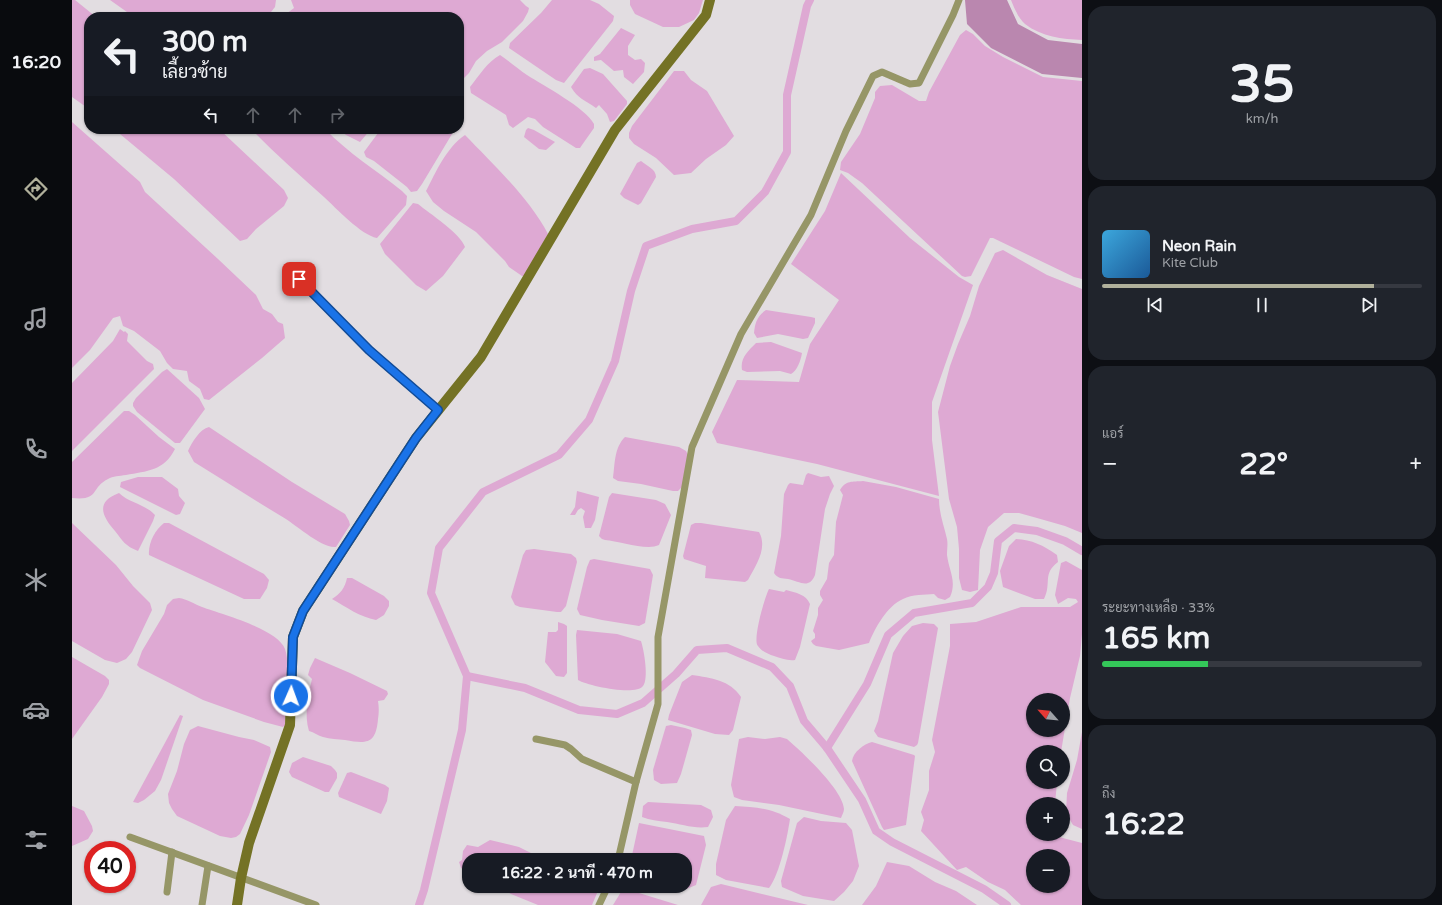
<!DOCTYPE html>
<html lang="th">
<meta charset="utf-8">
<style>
:root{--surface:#171b24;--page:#20242c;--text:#f1f3f6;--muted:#9ea1a6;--line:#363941;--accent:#b0b09b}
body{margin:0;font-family:"Varela Round",Sarabun,sans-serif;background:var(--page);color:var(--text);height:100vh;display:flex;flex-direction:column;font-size:15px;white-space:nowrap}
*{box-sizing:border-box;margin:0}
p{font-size:13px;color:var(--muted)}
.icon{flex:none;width:22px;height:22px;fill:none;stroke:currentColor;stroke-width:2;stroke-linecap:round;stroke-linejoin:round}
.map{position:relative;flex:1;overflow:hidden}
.side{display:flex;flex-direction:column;gap:6px;padding:6px;background:#0d0f14;width:360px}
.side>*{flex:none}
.hud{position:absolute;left:12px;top:12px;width:380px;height:122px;border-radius:16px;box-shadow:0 1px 3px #0004;background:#171b24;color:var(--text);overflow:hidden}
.needle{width:26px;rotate:297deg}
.controls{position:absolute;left:954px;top:693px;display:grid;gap:8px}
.controls a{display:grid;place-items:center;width:44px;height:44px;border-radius:50%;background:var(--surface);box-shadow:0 1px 3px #0004;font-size:20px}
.speed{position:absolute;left:12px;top:841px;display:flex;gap:8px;font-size:20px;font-weight:700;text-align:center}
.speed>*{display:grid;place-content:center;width:52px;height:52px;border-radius:50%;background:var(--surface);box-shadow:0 1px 3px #0004;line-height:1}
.speed .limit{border:6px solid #d22;background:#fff;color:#111}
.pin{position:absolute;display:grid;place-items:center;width:34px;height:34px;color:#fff;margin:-17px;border-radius:8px;box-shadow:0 2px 6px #0006}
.me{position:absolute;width:44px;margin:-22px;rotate:2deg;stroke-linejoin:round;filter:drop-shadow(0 0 3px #0008)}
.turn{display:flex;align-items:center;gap:14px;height:84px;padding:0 12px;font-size:18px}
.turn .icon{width:52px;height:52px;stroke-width:2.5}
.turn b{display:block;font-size:28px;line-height:34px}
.lanes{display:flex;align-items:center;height:38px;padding:0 12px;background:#0003;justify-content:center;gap:20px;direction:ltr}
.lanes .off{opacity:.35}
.big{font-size:30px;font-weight:700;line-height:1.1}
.side .tile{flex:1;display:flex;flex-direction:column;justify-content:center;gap:6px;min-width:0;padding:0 14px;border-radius:16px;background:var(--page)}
.side .dial{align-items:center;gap:0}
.dial b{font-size:52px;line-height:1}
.song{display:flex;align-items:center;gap:12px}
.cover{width:48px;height:48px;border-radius:6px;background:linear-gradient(135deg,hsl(200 70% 55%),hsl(210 70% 35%))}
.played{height:4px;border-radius:2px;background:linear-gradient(90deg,var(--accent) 85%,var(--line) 85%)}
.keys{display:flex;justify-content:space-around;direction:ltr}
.heat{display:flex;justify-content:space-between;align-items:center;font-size:22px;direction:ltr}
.charge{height:6px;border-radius:3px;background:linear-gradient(90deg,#34c759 33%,var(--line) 0)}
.trip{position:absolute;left:390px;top:853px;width:230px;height:40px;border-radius:16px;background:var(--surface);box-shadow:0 1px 3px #0004;font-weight:700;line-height:40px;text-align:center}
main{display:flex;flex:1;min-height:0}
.dock{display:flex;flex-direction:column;width:72px;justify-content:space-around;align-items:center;background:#090b0e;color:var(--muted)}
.dock .icon{width:28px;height:28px}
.dock .active{color:var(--accent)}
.dock b{font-size:18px;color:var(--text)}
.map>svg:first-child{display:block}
</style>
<main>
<nav class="dock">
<b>16:20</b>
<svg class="icon active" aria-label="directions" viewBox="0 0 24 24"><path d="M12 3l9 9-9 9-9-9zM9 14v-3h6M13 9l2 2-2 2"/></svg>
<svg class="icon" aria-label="music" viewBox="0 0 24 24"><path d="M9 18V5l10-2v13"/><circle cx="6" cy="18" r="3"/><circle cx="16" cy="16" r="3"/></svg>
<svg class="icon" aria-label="phone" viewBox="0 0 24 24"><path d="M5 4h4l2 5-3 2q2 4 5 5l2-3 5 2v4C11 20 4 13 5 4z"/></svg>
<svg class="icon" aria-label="climate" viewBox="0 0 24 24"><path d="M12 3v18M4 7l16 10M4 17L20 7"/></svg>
<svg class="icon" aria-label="car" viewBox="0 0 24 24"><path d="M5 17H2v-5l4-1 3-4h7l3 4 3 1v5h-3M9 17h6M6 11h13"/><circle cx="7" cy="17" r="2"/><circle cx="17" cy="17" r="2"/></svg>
<svg class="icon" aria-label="filters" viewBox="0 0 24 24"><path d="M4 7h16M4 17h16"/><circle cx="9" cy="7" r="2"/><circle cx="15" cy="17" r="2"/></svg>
</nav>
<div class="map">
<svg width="1010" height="905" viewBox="0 0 1010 905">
<rect width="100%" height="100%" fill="#e2dde1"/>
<path fill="#ba87af" d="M893 0H935L946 24 976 40 1010 44V78L970 74 919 48 895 24Z"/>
<g fill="#dea9d3" fill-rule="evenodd">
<path d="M0 0H3L24 17H17V109L0 97Z"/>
<path d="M38 0H204L203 7 195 17H62Z"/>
<path d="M219 0H448L454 6 457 8 456 12 451 21 430 42 415 51 404 61 397 73 387 83V17H210L222 8Z"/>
<path d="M480 0H518L527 4 542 16 541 21 492 83 484 80 437 48 438 43 469 13Z"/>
<path d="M558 0H631L627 13 622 20 607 27H591L563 14 558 5Z"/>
<path d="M939 0H1010V40C990 39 970 37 953 24 947 19 942 8 939 0Z"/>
<path d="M549 28 563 35 556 46V55L563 60 569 59 573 63 572 72 561 84 552 77 551 70 542 71 529 60 522 61V57L528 54Z"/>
<path d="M894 30 901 34 913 46 931 57 971 77 1010 81V279L1002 277 921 238H918L899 276 893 277 890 276 790 183 776 173 768 170 769 162 788 134 803 98V92L808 86 820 85 847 101H854L857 92 888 35Z"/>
<path d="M428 55C437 61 446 69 455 75 472 86 514 108 522 124V128L510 145 508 148H504L471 127 463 119 456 117 441 128 437 125 434 115 399 93 398 87C407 76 415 62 428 55Z"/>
<path d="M518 68 531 74 555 101V104L542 121 538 122 535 114 527 105 524 108C513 100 506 99 499 87L512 69Z"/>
<path d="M602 71H612L619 80 635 91 662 136 654 145 634 159 619 173 602 175 584 158 562 144 557 138V133L560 126Z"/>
<path d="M0 122 68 182 73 192 146 259 184 295 191 309 200 314 206 322 211 324 213 338 190 358 137 400 132 399 128 389 117 381 115 371 101 369 95 363 88 351 62 331 51 326 48 316 41 318 18 350 0 368Z"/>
<path d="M456 128 462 130 483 142 474 150 467 149 452 137 454 130Z"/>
<path d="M42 129H147L212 190 216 198 212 206 184 229 175 239 168 241 102 179Z"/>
<path d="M179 129H253C276 153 304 170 330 191L335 196 334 205 305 238C289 235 264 208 252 197 227 175 202 153 179 129Z"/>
<path d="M266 129H299L288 142 274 135Z"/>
<path d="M309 129H383L350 184 345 191 339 192 335 187 302 161 294 157 292 152Z"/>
<path d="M393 135C420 163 458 199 476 234L453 276H450L437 267 433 261 404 232 372 211 361 202 354 191C364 172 374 148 393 135Z"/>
<path d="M569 161C575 166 584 169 584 177L569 203 566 205 552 198 548 194 565 163Z"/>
<path d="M769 173 838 238 887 277 901 285 860 402V440L867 496 745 464 645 443 640 432 665 380 727 382 738 344 767 300 719 264 753 211Z"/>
<path d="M341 203 346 204C357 213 389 234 393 247L371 276 354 291 344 285 313 254 308 244Z"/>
<path d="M931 250 975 275 1010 289V533L993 526 965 518 947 513H932L916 527 908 550 906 590 898 592 890 590 887 578V549L885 527 877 499 866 412 878 366 886 344 898 316 907 286 923 253Z"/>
<path d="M694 310 739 317 743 318V323L736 338 731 339 706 334 685 338 682 333C683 323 685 316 694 310Z"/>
<path d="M48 329 52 332 53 331 56 334 55 341 75 361 81 364 82 369 0 451V383L41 341Z"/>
<path d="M699 342 730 353C729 360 725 371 719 374L708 371 675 372 670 370C668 358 676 351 684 343Z"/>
<path d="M95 369 127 398 133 409 108 443H103L65 412 61 406V403L64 398 90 372Z"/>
<path d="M52 411H57L63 415 87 437 103 449C92 471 75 471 54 475 47 476 41 476 36 479 18 488 28 501 0 498V462Z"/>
<path d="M137 427 220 482 273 514 277 521 278 525 264 547C250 549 222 523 209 516 179 498 151 480 122 462L116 451C120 442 128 429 137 427Z"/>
<path d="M553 437 607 447 614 451 616 455 610 487 606 491H601L569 484 546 481 541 478C543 464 542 448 553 437Z"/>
<path d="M736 473 749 477 757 476 762 486 758 494 753 509 743 575C737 590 727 581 716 579 710 578 706 579 702 573L709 536 712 494 716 485 718 483 731 485 734 475Z"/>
<path d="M66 477H90L106 489 107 496 113 503 108 514 104 515 48 487 49 482Z"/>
<path d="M791 481 824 487 867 499C867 513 872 526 875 539 876 544 875 549 875 555 877 571 885 581 878 597L873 600 866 598 862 594C853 595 840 594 831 599 815 606 803 628 797 643L767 650 744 646 741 644 739 641 743 638V634L741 631 746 615V608L751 600 748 595V591L755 579 757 563 762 555 764 522 771 495 768 490C774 480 780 482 791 481Z"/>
<path d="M505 491 527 497 523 520 519 528H513L511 517 513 511 509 508 506 510 503 515H498L503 507Z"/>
<path d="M47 493C57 503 73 504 83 515L81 521 66 551C53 546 51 541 43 531 30 516 23 502 47 493Z"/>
<path d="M540 493 584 500 593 504 599 515 587 545C575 551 547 541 533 540L530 539 527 536 537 497Z"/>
<path d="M0 523 44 565 61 586 78 603 80 610 60 652 54 659 45 663 33 660 0 641Z"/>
<path d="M92 523H97L192 574 197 580 195 588 188 599H172L77 555C76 543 83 530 92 523Z"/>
<path d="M623 523H629L687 532C696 548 684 565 676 580L673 582 633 578 634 566 612 559 611 556 619 525Z"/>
<path d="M944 539C960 540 971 545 985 555L986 562C970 574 980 583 972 599H963L931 587 928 571 937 546Z"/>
<path d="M462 549 499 554 504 558 505 562 494 606 489 612H485L448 607 443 605 439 597 451 555 454 550Z"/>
<path d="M522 559 578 569 581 575 573 623 567 626 530 620 508 615 505 609 515 567 518 560Z"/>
<path d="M994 561 1010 570V634L1008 656 998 698 989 752H961V782H985L983 804H961V834H984L987 837 1010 843V905H949L933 890 916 882 894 867 885 870 849 831 852 820 849 812 857 790V771L863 752 860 740 878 646V624L904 622 949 607H998L1006 602 1004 599 996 598 986 604 983 595 989 563ZM961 700H991V730H961ZM961 856H991V886H961Z"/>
<path d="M275 578H280L312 596 317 601V606L312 615 304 620C288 617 274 607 260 599 268 594 273 588 275 578Z"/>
<path d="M697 589 712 592 714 590C724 593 734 594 738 604L728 647 723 660C715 661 709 658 702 656 696 654 689 651 686 646 680 641 693 596 697 589Z"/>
<path d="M107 598C115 599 122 604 130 607 149 614 206 629 213 649 219 667 215 706 213 725L211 727 192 722 131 700 68 668 65 665 70 651 92 614 95 605 101 599Z"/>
<path d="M486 622 492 624 495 626V673L492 677 484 676 473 662 476 632H484L486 630Z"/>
<path d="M851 623 862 624 866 628 846 743 845 745 842 747 806 737 802 731 806 721 821 653 831 636 840 626Z"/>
<path d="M505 630 545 634 569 641C572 650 577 679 571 686 564 696 516 686 506 680L504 635Z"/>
<path d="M0 657 33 676 37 680V684L30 697 0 739Z"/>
<path d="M243 658 278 673 315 691 316 694 312 700 306 701C307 707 307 713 306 719 304 744 295 744 273 740 266 739 258 739 251 737 246 736 242 732 237 731 232 715 236 695 240 679L236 675 238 668Z"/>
<path d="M620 675C639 678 658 680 669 697L661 730 657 735 643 734 596 720 597 715 610 682Z"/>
<path d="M108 715 111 716 89 780 83 791 72 800 66 803 61 802Z"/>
<path d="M599 725 613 728 619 730 620 735 609 774 605 783 589 784 582 780 581 770 594 726Z"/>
<path d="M126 726 167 737 182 740 198 747 199 752 177 815 168 834 164 837 159 838 148 836 105 816 100 809 97 803 96 794 105 771 112 744 118 730Z"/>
<path d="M1010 732V829L1001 825 994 813 995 793 1005 760Z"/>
<path d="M676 737 693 739 708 737 715 739C730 752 771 790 772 809 772 812 770 815 769 818L707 805 670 800 662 797 659 785 667 739Z"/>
<path d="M800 742 842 755 843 756 834 825 812 830 810 827 780 761C781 752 792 744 800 742Z"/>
<path d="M231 757 259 766 263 770 265 773V778L257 792H253L220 777 217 772 220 763Z"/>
<path d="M279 772 313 785 317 788 315 801 309 814 267 797 266 793 275 773Z"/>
<path d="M576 802 629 805 639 810 641 817 636 827C622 829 609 824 595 822 586 821 578 820 570 817L571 806Z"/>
<path d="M0 806 12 811 20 826 21 831 16 839 0 846Z"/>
<path d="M663 806C683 807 699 808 718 819 715 838 708 873 697 888L654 880 644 875V864L654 820Z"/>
<path d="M732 817 749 821 774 823 780 830 787 866 781 881 772 892 762 901 731 896 710 887 709 881 725 823Z"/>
<path d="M567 823 632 836 634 845 624 885 612 890 604 886H613V860H559Z"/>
<path d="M418 840 447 847 465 856 462 860H397V872L389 868 387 862 390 860 391 851 395 845 406 847Z"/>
<path d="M815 862 837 866 863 882 884 891 905 905H790L804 886Z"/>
<path d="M649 884 736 905H629L639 887Z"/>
<path d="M425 886H528L520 905H466L439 894Z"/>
<path d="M549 892 567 893 606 905H541Z"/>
</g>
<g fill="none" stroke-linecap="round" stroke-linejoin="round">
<g stroke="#dea9d3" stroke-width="8">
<path d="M395 676 453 688 507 710 545 714 571 703 604 674 625 650 655 648 700 667 718 686 732 721 755 748 790 800 804 831 820 842 912 889 935 905"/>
<path d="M755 748 795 684 816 635 842 613 900 603 916 587 922 573 926 541 942 528 965 531 993 541 1010 551"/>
<path d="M347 905 352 890 390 730 395 676 359 593 367 548 411 492 487 455 517 420 543 361 559 291 574 246 620 229 664 221 693 192 715 152V95L735 6 738 0"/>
</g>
<g stroke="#969667" stroke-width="7">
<path d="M227 279 297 350 366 410"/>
<path d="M464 739 493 745 499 749 510 759 564 782"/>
<path d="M58 837 244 905"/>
<path d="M546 860 564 782 586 704V637L620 447 669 334 739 215 774 131 801 76 810 72 838 84 847 83 881 15 887 0"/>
<path d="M95 892 100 852"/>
<path d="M130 905 136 866"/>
<path d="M527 905 536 886"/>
</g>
<path stroke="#747225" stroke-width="10" d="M165 905 169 878 177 843 218 725 221 637 231 611 344 438 409 357 543 130 634 15 638 0"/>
</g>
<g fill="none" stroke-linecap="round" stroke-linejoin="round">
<defs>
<path id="route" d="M219 696 221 637 231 611 344 438 366 410 297 350 227 279"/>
</defs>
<use href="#route" stroke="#114b97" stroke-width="10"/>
<use href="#route" stroke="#1a73e8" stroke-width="7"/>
</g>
</svg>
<div class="controls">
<a><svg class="needle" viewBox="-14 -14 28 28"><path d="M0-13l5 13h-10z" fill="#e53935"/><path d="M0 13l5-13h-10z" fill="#9ea1a6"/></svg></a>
<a><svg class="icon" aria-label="search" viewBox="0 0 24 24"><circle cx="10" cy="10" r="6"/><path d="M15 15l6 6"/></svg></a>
<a>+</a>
<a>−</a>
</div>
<div class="speed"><div class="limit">40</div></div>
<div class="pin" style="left:227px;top:279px;background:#d93025"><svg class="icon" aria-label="arrive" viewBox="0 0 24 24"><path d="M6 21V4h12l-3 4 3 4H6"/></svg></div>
<svg class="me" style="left:219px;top:696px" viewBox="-20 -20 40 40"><circle r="17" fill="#1a73e8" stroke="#fff" stroke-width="3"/><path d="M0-11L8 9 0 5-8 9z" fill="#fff"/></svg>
<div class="trip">16:22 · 2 นาที · 470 m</div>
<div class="hud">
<div class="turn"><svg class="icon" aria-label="left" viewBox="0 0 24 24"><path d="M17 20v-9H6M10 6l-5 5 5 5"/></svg><div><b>300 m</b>เลี้ยวซ้าย</div></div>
<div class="lanes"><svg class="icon" aria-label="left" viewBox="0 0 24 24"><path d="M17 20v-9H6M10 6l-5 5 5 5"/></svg><svg class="icon off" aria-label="ahead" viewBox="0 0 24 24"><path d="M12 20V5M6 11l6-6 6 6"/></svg><svg class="icon off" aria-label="ahead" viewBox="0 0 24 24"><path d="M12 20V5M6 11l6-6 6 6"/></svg><svg class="icon off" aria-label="right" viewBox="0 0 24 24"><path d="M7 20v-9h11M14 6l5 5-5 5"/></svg></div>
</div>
</div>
<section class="side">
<div class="tile dial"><b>35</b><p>km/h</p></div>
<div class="tile">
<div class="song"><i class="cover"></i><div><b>Neon Rain</b><p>Kite Club</p></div></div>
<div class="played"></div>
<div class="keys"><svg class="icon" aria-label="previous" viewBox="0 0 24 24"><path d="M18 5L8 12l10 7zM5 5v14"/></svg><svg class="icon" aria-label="pause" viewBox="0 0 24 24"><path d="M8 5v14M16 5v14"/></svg><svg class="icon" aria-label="next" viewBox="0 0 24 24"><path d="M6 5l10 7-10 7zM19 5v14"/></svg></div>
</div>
<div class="tile"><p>แอร์</p>
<div class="heat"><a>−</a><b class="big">22°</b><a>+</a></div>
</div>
<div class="tile"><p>ระยะทางเหลือ · 33%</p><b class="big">165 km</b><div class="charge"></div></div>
<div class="tile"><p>ถึง</p><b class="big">16:22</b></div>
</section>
</main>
